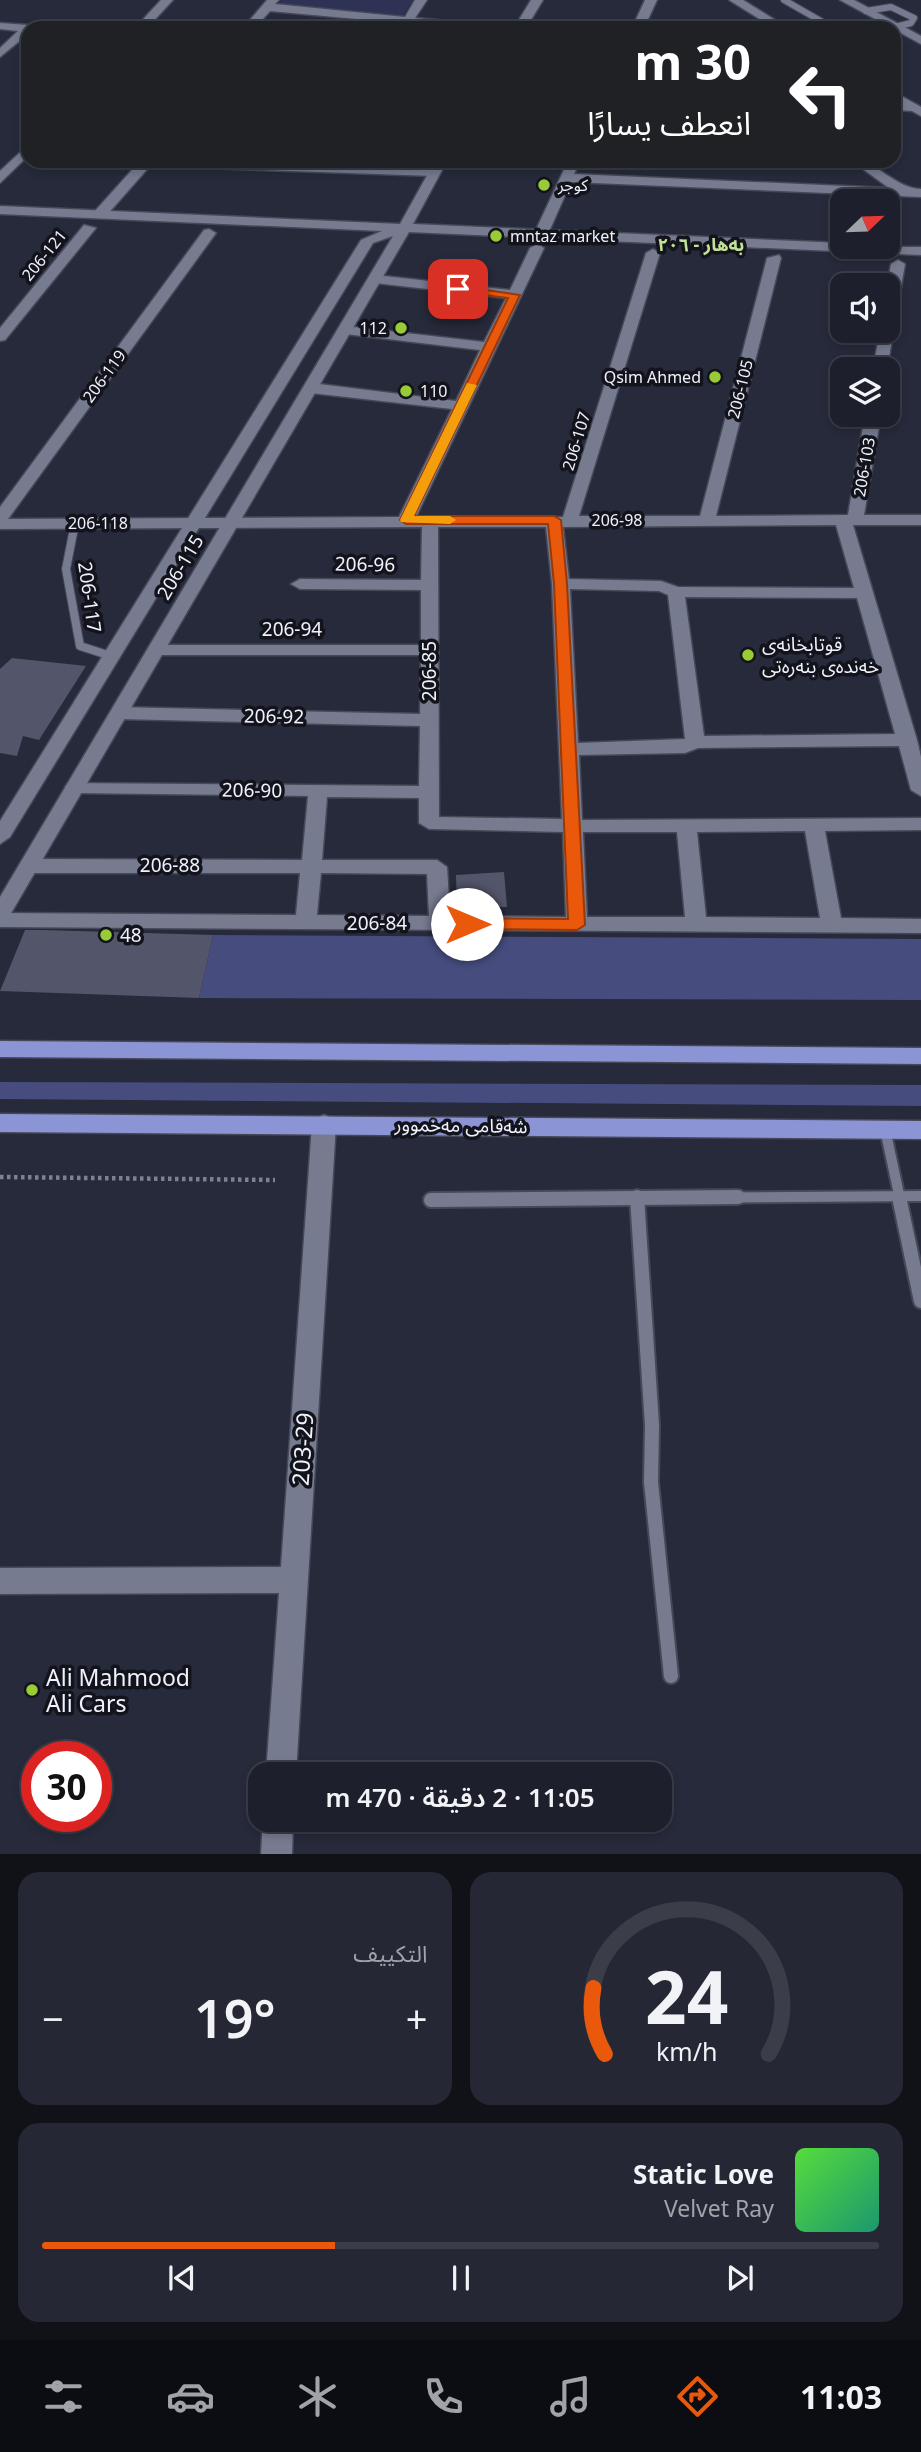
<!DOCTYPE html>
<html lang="ar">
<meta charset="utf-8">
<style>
:root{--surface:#1d202c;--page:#252834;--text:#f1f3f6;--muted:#a0a3a9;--line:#3b3e48;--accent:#ea580c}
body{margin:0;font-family:"Noto Sans","Noto Sans Arabic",sans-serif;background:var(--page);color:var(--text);direction:rtl;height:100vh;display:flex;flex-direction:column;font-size:26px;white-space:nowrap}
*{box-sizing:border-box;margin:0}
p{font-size:23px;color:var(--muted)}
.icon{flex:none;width:38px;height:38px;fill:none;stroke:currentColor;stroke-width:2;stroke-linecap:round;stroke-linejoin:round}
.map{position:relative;height:1854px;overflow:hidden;direction:ltr}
.panel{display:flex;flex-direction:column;gap:18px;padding:18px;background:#101218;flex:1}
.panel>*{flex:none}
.guide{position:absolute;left:21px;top:21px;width:880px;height:147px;border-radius:21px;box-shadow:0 4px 10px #0003,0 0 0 2px var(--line);direction:rtl;background:#202124;color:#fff;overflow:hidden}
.needle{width:46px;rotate:67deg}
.tools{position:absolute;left:830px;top:189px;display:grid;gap:14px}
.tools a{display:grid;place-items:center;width:70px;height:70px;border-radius:14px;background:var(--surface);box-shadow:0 4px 10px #0003,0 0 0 2px var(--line);font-size:35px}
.speed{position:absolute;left:21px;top:1741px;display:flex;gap:14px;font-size:35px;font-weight:700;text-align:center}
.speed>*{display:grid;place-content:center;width:91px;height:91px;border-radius:50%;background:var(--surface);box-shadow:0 4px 10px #0003,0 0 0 2px var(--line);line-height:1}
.speed .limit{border:10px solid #d22;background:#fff;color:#111}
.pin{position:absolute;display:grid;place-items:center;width:60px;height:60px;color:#fff;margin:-30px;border-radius:14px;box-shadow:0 4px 10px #0006}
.me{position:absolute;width:77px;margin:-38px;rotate:90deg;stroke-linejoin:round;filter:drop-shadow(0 0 5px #0008)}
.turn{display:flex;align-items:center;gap:24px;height:147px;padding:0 35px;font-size:32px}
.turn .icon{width:91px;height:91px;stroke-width:2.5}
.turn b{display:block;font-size:49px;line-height:60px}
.big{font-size:52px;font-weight:600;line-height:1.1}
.panel .tile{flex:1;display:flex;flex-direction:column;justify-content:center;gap:10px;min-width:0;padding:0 24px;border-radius:21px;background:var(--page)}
.panel .dial{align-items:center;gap:0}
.dial svg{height:182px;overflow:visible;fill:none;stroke:var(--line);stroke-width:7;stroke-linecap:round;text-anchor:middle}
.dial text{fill:var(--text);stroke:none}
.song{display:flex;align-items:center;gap:21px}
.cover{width:84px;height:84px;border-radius:10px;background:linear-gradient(135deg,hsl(110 70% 55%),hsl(160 70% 35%))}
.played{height:7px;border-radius:4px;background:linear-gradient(90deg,var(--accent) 35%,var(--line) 35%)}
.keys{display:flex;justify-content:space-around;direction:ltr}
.heat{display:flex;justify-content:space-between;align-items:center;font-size:38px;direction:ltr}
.panel .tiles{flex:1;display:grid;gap:18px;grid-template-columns:1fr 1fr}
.tile:last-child{grid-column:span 2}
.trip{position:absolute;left:248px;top:1762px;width:424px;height:70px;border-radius:21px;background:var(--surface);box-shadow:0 4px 10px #0003,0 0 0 2px var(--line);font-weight:600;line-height:70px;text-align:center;direction:rtl}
.tabs{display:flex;height:112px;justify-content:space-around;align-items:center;background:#0c0d12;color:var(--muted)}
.tabs .icon{width:49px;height:49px}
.tabs .selected{color:var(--accent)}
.tabs b{font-size:32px;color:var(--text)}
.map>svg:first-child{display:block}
</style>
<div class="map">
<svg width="921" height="1854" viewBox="0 0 921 1854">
<rect width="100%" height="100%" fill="#272a3b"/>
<path fill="#2e3254" d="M282 0H413L402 16 279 4Z"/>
<g fill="#464d7e">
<path d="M213 935 921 939V1000L199 998Z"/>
<path d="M0 1082 921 1085V1106L0 1099Z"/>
</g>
<g fill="#53566a">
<path d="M12 658 86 666 39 740 23 736 17 756 0 753V669Z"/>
<path d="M504 872 507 907 457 908 456 875Z"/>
<path d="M25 930H43L213 935 199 998 0 991Z"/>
</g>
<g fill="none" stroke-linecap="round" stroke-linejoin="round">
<defs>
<g id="service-far3">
<path d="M784 0 833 28"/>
<path d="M866 11 891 7 914 18 911 23 895 27"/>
</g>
<path id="service-far2" d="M75 523 66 569 80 646 111 656"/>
<g id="service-far1">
<path d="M885 1129 900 1199"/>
<path d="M524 1199 921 1196"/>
</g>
<g id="service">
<path d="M637 1197 652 1425 651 1482 671 1676"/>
<path d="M899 1197 921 1301"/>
<path d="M431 1200 738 1197"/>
</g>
<g id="minor">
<path d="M161 0H173L147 28H135Z"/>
<path d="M267 0H279L275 4 405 17 415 0H427L415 18 490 25 496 28H454L270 11 255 28H243Z"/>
<path d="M645 0H657L644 28H632Z"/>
<path d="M0 23 28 25 34 28H28V34L0 57V48L18 31 0 29Z"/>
<path d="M894 102 913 103 919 107 913 111 894 110Z"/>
<path d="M28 145V156L0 183V171Z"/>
<path d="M140 161 434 168 440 172 434 176 150 166 105 217H95V211Z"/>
<path d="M568 161H580L574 174 889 188 852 161C879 161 894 188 921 189V197L571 182 548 234 536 237 534 234Z"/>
<path d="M84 225 96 228 5 340 0 341V328Z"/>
<path d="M209 229 216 233 8 519 399 517 452 409 311 393 303 388 311 383 456 401 480 350 345 334 338 330 345 326 484 342 506 298 375 283 368 279 375 275 510 290 530 248 537 244 544 248 416 517H563L646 253 653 249 660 253 579 516H700L767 258 779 255 781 258 716 516 848 515 865 415H881L864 515H921V525H853L917 740 921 757V796L911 790 899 746 698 748 685 753 579 755 582 820 921 818V830L825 831 841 918 921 919V933L0 927V913L296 915 300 873H29L19 866 29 859 302 860 308 796 75 793 68 791 65 787 68 783 419 786 420 726 119 719 110 713 119 707 420 714 421 655H156L147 650 156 645H421V590L300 589 291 584 300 579 421 580 422 527 0 529V507L204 230ZM836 525 854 588 678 587 661 581 569 579 563 527ZM438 527H546L552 584 562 819 439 817ZM570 589 659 591 668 595 685 739 578 743ZM685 597 857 598 895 734 704 736ZM327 797 419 798V823L429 829 563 832 566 917 450 916 447 867 437 860H322ZM805 831 820 918 706 917 697 832ZM583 832H677L685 917H587ZM321 873 427 874 429 916 317 915Z"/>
<path d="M898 260 905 264 887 369H873L880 331H887V286L891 264Z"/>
<path d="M324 1115 332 1118 336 1124 296 1774H266L279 1593 0 1594V1568L281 1567 312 1124 316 1118Z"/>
<path d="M263 1820H293L292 1854H261Z"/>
</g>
<g id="tertiary">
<path d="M531 0H543L526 28H514Z"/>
<path d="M729 0H743L788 28H774Z"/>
<path d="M840 0H854L921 36V44Z"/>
<path d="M894 92 921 107V116L894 101Z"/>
<path d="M435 161H447L413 224 842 243V247H921V255L409 232 10 915 0 922V897L393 236 373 243 10 837 0 844V821L361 240 382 231 0 214V206L400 224Z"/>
</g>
<g id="trunk">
<path d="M0 1041 921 1048V1064L0 1057Z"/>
<path d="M0 1114 921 1121V1139L0 1132Z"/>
</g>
</defs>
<use href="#service-far3" stroke="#464857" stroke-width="8"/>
<use href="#service-far2" stroke="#464857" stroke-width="10"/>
<use href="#service-far1" stroke="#464857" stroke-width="14"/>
<use href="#service" stroke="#464857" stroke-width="18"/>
<use href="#minor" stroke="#464857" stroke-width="3"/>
<use href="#tertiary" stroke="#464857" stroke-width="3"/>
<use href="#trunk" stroke="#464857" stroke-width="3"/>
<path stroke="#7e8190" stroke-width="4.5" stroke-dasharray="3.5 3.5" stroke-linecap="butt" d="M0 1177 275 1180"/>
<use href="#service-far3" stroke="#777b90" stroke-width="6"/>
<use href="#service-far2" stroke="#777b90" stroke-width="8"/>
<use href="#service-far1" stroke="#777b90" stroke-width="10"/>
<use href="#service" stroke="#777b90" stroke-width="14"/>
<use href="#minor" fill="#777b90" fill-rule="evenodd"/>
<use href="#tertiary" fill="#777b90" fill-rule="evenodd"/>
<use href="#trunk" fill="#8b94d4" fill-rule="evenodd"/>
</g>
<path fill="#ea580c" stroke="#983908" stroke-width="2" d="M458 286 520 295 414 516H554L561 520 567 584 585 925 577 930 467 929 459 924 467 918 568 919 554 584 548 524H406L400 520 508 298 455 291 453 289Z"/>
<path fill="#f59e0b" d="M467 383 477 385 414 516H450L456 520 450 524 401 522 400 520Z"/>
<g fill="#99cb36" stroke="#12131b" stroke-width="2.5">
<circle cx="544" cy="185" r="7"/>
<circle cx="496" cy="236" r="7"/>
<circle cx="401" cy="328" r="7"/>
<circle cx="715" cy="377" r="7"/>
<circle cx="406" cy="391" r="7"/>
<circle cx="748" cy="655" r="7"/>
<circle cx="106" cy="935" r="7"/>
<circle cx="32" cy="1690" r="7"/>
</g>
<g text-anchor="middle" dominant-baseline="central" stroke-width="7" stroke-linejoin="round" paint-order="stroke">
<g font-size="16" fill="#eff1fd" stroke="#12131b" text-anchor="start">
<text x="558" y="185">كوجر</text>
<text x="510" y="236">mntaz market</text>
<text x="387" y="328" text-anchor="end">112</text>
<text x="701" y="377" text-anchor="end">Qsim Ahmed</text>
<text x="420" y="391">110</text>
</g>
<g font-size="16" fill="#eff1fd" stroke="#12131b">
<text transform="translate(44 255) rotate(-51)">206-121</text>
<text transform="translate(104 376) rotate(-54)">206-119</text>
<text transform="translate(740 389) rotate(-76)">206-105</text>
<text transform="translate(576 441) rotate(-73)">206-107</text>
<text transform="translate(864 467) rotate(-80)">206-103</text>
<text x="617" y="520">206-98</text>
<text x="98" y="523">206-118</text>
</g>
<g font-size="18" font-weight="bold" fill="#c2e098" stroke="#12131b">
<text x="701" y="244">بەهار - ٢٠٦</text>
</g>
<g font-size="19" fill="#eff1fd" stroke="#12131b">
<text transform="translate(365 564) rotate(1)">206-96</text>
<text transform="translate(180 567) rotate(-59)">206-115</text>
<text transform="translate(90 597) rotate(82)">206-117</text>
<text x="292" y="629">206-94</text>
<text transform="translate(429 671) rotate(-90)">206-85</text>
<text transform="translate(274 716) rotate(1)">206-92</text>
<text transform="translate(252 790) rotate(1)">206-90</text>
<text x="170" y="865">206-88</text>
<text x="377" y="923">206-84</text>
<text transform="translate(461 1125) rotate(1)">شەقامی مەخموور</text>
</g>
<g font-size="19" fill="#eff1fd" stroke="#12131b" text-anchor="start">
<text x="762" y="644">قوتابخانەی<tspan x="762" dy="22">خەندەی بنەرەتی</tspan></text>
<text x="120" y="935">48</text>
</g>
<g font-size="23" fill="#eff1fd" stroke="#12131b">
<text transform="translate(302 1449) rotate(-86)">203-29</text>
</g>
<g font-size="23" fill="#eff1fd" stroke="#12131b" text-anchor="start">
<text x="46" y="1677">Ali Mahmood<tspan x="46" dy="26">Ali Cars</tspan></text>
</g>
</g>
</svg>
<div class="tools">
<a><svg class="needle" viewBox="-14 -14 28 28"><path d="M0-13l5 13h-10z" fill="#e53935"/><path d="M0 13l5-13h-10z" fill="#a0a3a9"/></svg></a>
<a><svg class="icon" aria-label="sound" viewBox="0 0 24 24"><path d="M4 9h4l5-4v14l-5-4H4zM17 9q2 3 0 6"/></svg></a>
<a><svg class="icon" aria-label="layers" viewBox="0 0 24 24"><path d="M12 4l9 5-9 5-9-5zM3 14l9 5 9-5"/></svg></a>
</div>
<div class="speed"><div class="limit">30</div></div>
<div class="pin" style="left:458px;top:289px;background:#d93025"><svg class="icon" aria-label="arrive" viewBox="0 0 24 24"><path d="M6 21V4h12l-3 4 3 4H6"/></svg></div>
<svg class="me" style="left:467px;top:924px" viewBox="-20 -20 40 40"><circle r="19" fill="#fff"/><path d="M0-13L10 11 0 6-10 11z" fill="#ea580c"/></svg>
<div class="trip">11:05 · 2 دقيقة · 470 m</div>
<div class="guide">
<div class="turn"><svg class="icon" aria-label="left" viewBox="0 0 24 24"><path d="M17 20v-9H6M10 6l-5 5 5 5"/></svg><div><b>30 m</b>انعطف يسارًا</div></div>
</div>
</div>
<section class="panel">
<div class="tiles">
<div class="tile dial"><svg viewBox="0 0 100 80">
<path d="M14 69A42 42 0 1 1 86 69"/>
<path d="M14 69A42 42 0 0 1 9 40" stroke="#ea580c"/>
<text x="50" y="56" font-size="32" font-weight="700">24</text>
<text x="50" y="72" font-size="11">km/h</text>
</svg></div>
<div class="tile"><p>التكييف</p>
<div class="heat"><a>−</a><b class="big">19°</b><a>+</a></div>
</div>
<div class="tile">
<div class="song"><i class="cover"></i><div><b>Static Love</b><p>Velvet Ray</p></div></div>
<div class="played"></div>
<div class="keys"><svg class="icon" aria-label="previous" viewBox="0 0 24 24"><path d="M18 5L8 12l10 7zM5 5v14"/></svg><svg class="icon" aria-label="pause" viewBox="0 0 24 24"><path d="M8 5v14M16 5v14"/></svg><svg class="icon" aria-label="next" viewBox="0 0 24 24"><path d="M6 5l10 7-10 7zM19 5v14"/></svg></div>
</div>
</div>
</section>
<nav class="tabs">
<b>11:03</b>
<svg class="icon selected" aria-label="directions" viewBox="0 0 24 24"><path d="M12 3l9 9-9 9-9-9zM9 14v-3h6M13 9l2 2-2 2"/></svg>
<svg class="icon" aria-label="music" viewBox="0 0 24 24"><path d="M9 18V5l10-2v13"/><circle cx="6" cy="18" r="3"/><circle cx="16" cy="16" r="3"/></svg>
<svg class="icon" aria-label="phone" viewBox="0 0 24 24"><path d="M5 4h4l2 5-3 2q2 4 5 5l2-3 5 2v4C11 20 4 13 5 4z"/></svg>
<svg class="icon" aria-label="climate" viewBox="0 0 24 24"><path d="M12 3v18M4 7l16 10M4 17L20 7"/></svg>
<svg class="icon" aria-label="car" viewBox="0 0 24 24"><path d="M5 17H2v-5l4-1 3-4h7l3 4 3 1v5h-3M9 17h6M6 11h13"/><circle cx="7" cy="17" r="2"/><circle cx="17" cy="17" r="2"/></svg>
<svg class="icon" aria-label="filters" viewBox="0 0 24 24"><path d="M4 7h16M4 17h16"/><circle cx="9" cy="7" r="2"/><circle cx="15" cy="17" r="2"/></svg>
</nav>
